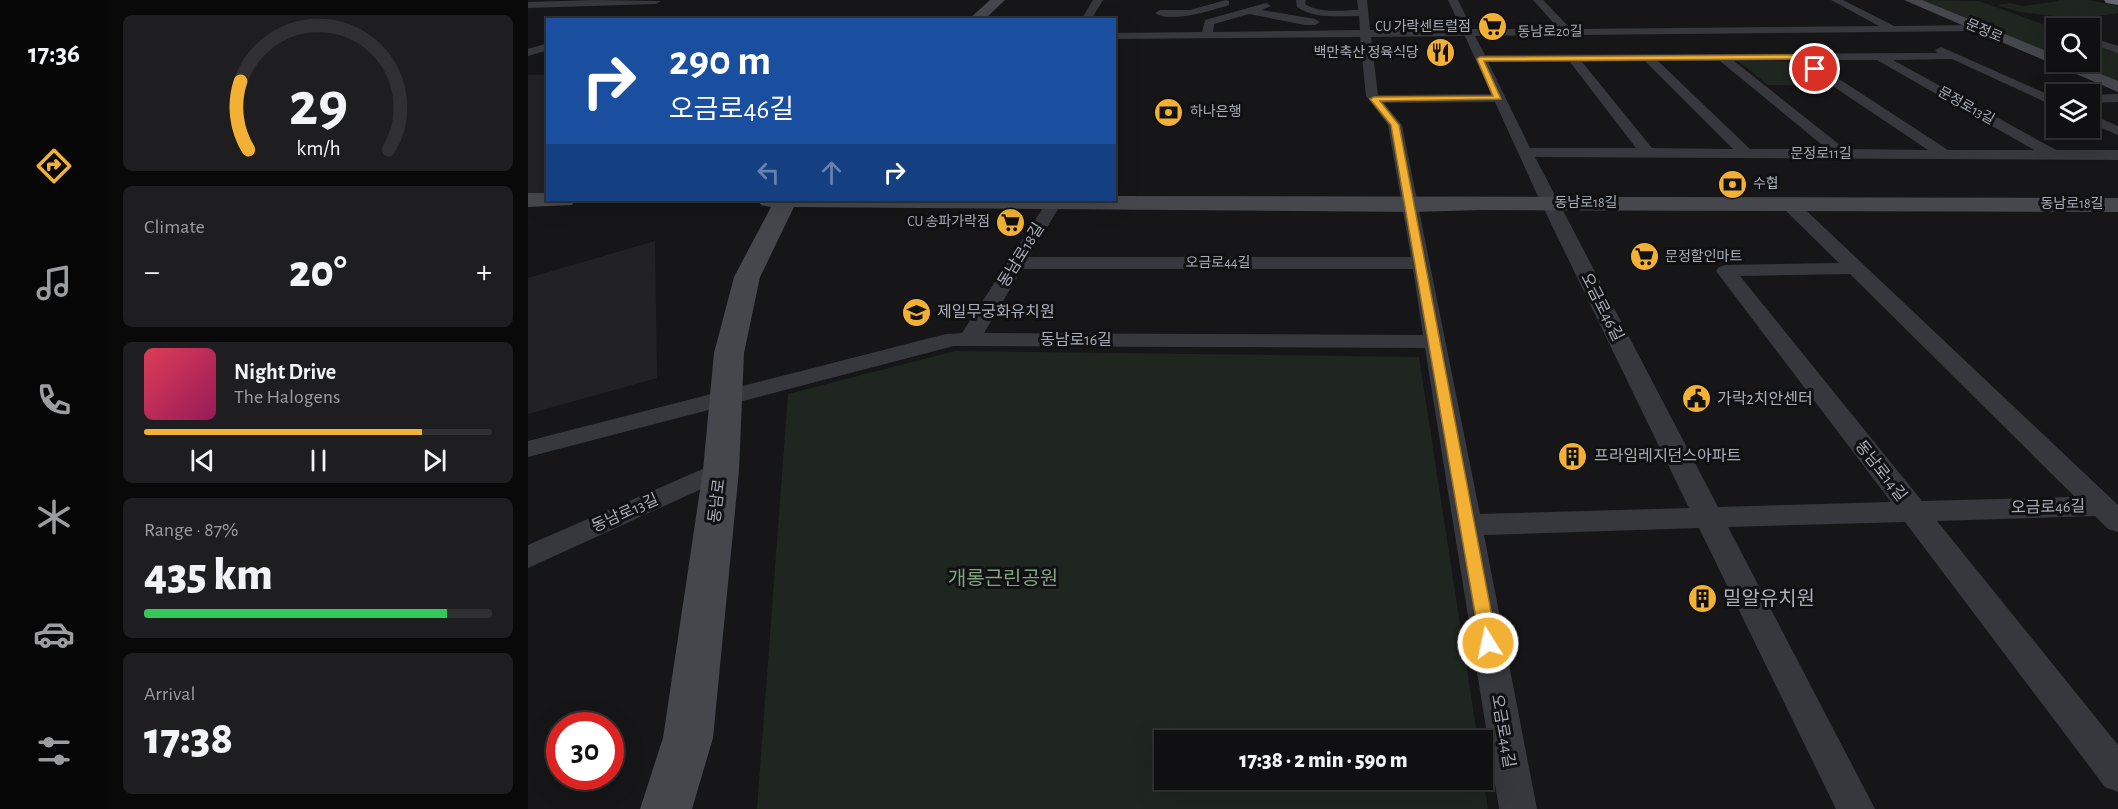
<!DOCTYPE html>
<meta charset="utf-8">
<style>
:root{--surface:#101012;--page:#1e1e20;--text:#f1f3f6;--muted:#9c9d9f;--line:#303032;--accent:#f2b134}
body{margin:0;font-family:"Alegreya Sans","Noto Sans KR",sans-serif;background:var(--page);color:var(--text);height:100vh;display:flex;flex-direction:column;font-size:22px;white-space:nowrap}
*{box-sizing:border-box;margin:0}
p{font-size:20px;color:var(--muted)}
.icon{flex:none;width:33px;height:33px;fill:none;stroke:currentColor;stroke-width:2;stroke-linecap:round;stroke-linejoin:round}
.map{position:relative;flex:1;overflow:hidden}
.drawer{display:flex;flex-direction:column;gap:15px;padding:15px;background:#09090a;width:420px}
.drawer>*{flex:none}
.top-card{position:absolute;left:18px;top:18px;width:570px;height:183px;border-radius:0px;box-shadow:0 6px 24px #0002,0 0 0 2px var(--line);background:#1a4fa0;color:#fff;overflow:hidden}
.fabs{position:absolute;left:1518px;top:18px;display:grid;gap:12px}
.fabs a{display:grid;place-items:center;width:54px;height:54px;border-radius:0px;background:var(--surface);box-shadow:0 6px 24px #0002,0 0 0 2px var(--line);font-size:30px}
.speed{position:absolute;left:18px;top:712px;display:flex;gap:12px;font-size:30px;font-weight:700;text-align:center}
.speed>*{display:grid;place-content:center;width:78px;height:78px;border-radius:50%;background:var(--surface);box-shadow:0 6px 24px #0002,0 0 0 2px var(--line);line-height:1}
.speed .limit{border:9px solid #d22;background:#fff;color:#111}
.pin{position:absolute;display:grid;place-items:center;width:51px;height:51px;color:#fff;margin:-26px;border:3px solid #fff;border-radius:50%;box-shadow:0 2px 6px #0007}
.me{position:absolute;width:66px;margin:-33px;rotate:350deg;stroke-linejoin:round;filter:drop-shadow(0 0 4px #0008)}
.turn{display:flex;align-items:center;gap:21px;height:126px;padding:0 24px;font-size:27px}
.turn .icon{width:78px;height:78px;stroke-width:2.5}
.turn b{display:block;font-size:42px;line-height:51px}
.lanes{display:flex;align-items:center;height:57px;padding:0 24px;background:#0003;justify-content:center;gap:30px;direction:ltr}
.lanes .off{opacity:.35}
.big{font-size:45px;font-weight:800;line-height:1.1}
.drawer .widget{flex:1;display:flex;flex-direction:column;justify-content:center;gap:9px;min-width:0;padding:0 21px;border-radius:9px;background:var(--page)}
.drawer .dial{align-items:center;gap:0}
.dial svg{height:156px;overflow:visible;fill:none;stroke:var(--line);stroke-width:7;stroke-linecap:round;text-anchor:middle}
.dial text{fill:var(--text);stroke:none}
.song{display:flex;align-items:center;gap:18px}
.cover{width:72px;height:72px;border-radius:9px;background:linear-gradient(135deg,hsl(350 70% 55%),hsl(330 70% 35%))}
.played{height:6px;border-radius:3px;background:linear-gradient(90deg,var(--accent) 80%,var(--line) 80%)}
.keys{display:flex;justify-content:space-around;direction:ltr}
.heat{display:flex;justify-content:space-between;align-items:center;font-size:33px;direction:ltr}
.charge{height:9px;border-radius:4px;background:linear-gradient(90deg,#34c759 87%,var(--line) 0)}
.trip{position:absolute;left:626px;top:730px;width:339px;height:60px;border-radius:0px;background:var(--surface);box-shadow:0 6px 24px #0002,0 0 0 2px var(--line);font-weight:800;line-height:60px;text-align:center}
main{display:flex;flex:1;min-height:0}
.tab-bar{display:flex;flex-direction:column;width:108px;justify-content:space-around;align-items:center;background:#060607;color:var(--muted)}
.tab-bar .icon{width:42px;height:42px}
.tab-bar .on{color:var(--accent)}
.tab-bar b{font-size:27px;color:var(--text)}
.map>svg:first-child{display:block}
</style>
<main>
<nav class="tab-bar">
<b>17:36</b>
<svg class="icon on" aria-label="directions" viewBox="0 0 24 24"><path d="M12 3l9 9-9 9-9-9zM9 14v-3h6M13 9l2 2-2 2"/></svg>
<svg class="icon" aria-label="music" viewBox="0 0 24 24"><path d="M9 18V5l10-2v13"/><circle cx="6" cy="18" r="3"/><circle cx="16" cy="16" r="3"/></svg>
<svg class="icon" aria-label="phone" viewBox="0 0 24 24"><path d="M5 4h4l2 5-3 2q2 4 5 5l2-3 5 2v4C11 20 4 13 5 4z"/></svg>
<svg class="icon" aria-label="climate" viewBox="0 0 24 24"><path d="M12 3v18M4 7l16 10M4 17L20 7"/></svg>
<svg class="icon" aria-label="car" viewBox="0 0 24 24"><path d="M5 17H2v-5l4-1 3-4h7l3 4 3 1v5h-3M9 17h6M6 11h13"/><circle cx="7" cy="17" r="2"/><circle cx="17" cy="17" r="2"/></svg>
<svg class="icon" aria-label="filters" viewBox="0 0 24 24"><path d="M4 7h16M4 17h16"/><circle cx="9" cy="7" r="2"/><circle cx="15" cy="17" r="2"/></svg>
</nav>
<section class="drawer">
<div class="widget dial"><svg viewBox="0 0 100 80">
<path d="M14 69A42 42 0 1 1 86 69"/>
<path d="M14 69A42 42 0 0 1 10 34" stroke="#f2b134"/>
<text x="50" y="56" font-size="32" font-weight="700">29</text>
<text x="50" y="72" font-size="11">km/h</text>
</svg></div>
<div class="widget"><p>Climate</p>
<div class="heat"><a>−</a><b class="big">20°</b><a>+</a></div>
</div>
<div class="widget">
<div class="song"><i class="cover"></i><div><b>Night Drive</b><p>The Halogens</p></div></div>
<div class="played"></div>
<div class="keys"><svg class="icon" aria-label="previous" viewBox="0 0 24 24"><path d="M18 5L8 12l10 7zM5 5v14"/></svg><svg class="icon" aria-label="pause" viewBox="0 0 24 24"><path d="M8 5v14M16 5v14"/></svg><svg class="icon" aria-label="next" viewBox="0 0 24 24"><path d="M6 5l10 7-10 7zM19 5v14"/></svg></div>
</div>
<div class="widget"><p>Range · 87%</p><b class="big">435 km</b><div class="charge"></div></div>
<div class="widget"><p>Arrival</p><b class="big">17:38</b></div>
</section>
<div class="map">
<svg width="1590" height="809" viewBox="0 0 1590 809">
<rect width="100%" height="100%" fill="#161618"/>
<g fill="#222225">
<rect x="0" y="75" width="19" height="118"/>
<path d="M127 241 129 378 0 414V278Z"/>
</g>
<g fill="#1e261f">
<path d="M1388 0 1451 1 1528 29V59Z"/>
<path d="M1529 0H1560L1590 6V13L1550 19 1492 12 1469 5 1482 3 1495 6 1532 1Z"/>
<path d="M1562 41 1590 52V84L1535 62H1562Z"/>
<path d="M1210 61H1264L1302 85H1240Z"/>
<path d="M427 351 891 357 950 741H636V780H954V770L960 809H229L260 394Z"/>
</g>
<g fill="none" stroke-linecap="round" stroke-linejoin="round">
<g fill="#37383d" fill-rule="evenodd">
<path d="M67 0 133 1 128 4 0 8V2Z"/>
<path d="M565 0H575L563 20H553Z"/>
<path d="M698 0 701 1V5C684 10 643 24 627 13L632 10H662Z"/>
<path d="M768 0H778L777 4C793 14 813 10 830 10L829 0H839L842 30H934L920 0H930L944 29H1031L1005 0H1015L1043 29 1351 26 1303 0H1315L1366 26 1449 25 1454 28 1449 31 947 36 957 55 1410 53 1407 50 1413 47 1528 98V107L1424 59 1365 60 1528 150H1590V160L1007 157 1190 507 1363 502 1188 271 1191 267 1198 265 1311 263 1254 207 1252 203 1260 198 1266 199 1590 505V532L1580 529 1567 516 1409 521 1590 745V792L1577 787 1377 522 1200 527 1347 809H1308L1171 528 956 535 1009 809H971L897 348 426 346 0 457V441L418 334 434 333 520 200 535 201 501 257H883L860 125 838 96 832 37 586 39V33L674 32 677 20 738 3 743 6 734 10 787 19 792 22 787 25H777L721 14 686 24 685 32 832 30 831 16C809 16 787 19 769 7ZM937 36 963 94 850 95 843 37ZM1266 60 1400 150 1317 149 1206 61ZM1282 60H1349L1506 150H1420ZM1117 61 1205 149 1124 148 1054 62ZM1130 61H1192L1299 149H1222ZM960 62H1042L1108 148H1002ZM967 102 1013 203 1161 508 952 514 874 125 856 103ZM494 269H885L895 335 456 333ZM1322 274 1547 497 1394 501 1212 276Z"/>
<path d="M1568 39 1590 46V53L1564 44 1562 42Z"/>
<path d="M20 43V50L0 56V49Z"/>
<path d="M1590 94V102L1562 103V95Z"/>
<path d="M1562 114 1590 126V135L1562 123Z"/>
<path d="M193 461 202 464 206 470 202 476 0 568V545Z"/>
</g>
<g fill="#45474d" fill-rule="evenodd">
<path d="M462 0H477L456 20H440Z"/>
<path d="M1376 0H1394L1528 55V62H1543L1590 81V92Z"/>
<path d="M0 193H20V200H47L44 205 0 207Z"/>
<path d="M586 196 1590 198V212L955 210 883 212 266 207 232 277 216 353 211 470 185 738 164 809H112L135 738 175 470 186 353 206 277 243 207 233 205 230 200H586Z"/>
</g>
<path fill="#63666e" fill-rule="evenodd" d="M1576 0H1590V5L1578 3Z"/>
</g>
<path fill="#f2b134" stroke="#9d7322" stroke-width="1.5" d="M1269 55 1291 69 1285 71 1267 59 956 61 973 99 852 101 871 125 969 643 966 648 960 650 953 648 863 125 842 99 846 97 965 96 949 59 952 57Z"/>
<defs>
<symbol id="supermarket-disc" viewBox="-11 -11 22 22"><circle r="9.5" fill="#f2b134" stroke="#111113"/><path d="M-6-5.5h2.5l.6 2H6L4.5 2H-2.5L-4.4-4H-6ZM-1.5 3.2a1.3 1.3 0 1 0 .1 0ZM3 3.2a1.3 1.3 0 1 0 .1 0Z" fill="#111"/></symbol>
<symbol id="restaurant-disc" viewBox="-11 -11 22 22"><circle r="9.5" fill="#f2b134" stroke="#111113"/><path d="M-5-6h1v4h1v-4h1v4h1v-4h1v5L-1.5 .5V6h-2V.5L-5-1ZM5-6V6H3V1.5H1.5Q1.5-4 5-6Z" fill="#111"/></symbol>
<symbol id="bank-disc" viewBox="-11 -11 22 22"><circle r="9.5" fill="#f2b134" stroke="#111113"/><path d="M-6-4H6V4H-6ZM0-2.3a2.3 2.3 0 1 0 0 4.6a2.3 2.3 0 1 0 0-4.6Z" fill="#111"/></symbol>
<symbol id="school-disc" viewBox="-11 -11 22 22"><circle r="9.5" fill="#f2b134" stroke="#111113"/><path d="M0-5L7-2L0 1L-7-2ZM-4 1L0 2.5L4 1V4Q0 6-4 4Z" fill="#111"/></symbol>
<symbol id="civic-disc" viewBox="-11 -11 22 22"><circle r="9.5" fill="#f2b134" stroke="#111113"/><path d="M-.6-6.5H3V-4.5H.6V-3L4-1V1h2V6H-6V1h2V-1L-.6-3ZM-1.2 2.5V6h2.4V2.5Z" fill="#111"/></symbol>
<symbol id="building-disc" viewBox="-11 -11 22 22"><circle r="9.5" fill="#f2b134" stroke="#111113"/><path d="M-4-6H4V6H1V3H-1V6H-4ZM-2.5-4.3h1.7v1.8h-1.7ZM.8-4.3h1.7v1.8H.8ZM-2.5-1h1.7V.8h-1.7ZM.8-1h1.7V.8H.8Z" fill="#111"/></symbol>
</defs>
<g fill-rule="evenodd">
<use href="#supermarket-disc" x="948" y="10" width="33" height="33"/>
<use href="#restaurant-disc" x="896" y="36" width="33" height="33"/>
<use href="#bank-disc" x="624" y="96" width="33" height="33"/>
<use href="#bank-disc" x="1188" y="168" width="33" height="33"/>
<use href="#supermarket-disc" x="466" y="206" width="33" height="33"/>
<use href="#supermarket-disc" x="1100" y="240" width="33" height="33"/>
<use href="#school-disc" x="372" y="296" width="33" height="33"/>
<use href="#civic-disc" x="1152" y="382" width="33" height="33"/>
<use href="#building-disc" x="1028" y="440" width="33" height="33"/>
<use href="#building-disc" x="1158" y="582" width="33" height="33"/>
</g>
<g text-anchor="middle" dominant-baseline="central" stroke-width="6" stroke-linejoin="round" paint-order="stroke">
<g font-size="14" fill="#a8adb8" stroke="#111113" text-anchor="end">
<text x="943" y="27">CU 가락센트럴점</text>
<text x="891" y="53">백만축산 정육식당</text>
<text x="662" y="112" text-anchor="start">하나은행</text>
<text x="1225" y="184" text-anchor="start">수협</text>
<text x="462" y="222">CU 송파가락점</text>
<text x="1137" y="257" text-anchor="start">문정할인마트</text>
</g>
<g font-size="14" fill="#a8adb8" stroke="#111113">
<text transform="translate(1456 31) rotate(23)">문정로</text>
<text transform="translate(1022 32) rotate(-1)">동남로20길</text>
<text transform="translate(1438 106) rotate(29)">문정로13길</text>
<text x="1293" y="154">문정로11길</text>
<text x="1058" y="203">동남로18길</text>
<text x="1544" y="204">동남로18길</text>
<text x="690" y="263">오금로44길</text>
</g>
<g font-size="16" fill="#a8adb8" stroke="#111113">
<text transform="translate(493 255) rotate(-58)">동남로18길</text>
<text transform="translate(1074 307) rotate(63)">오금로46길</text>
<text x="548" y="340">동남로16길</text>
<text transform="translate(1353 471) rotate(52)">동남로14길</text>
<text transform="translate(189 501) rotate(-83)">동남로</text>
<text transform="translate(1520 507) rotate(-1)">오금로46길</text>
<text transform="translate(97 513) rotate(-24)">동남로13길</text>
<text transform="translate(975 731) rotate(80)">오금로44길</text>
</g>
<g font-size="16" fill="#a8adb8" stroke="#111113" text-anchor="start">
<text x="409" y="312">제일무궁화유치원</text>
<text x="1189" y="399">가락2치안센터</text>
<text x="1066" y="456">프라임레지던스아파트</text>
</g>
<g font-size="20" fill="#7fa381" stroke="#111113">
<text x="475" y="579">개롱근린공원</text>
</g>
<g font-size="20" fill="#a8adb8" stroke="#111113" text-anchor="start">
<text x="1195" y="599">밀알유치원</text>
</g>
</g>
</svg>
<div class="fabs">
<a><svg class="icon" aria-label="search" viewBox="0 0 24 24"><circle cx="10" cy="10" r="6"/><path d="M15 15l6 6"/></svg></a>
<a><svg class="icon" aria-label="layers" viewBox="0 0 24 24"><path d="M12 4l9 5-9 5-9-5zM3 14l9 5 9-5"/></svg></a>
</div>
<div class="speed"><div class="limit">30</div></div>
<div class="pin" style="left:1287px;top:69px;background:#d93025"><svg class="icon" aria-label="arrive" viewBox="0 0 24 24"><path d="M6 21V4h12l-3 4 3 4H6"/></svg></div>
<svg class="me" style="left:960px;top:643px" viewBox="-20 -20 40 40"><circle r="17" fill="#f2b134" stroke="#fff" stroke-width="3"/><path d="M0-11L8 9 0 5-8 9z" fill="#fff"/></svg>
<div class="trip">17:38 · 2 min · 590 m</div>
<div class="top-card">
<div class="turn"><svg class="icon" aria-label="right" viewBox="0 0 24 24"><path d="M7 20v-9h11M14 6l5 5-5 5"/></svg><div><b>290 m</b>오금로46길</div></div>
<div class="lanes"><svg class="icon off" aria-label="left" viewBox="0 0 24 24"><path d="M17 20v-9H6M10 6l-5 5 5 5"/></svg><svg class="icon off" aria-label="ahead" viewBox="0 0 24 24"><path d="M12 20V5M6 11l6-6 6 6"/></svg><svg class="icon" aria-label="right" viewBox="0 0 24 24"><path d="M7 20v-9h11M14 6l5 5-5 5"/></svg></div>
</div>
</div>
</main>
